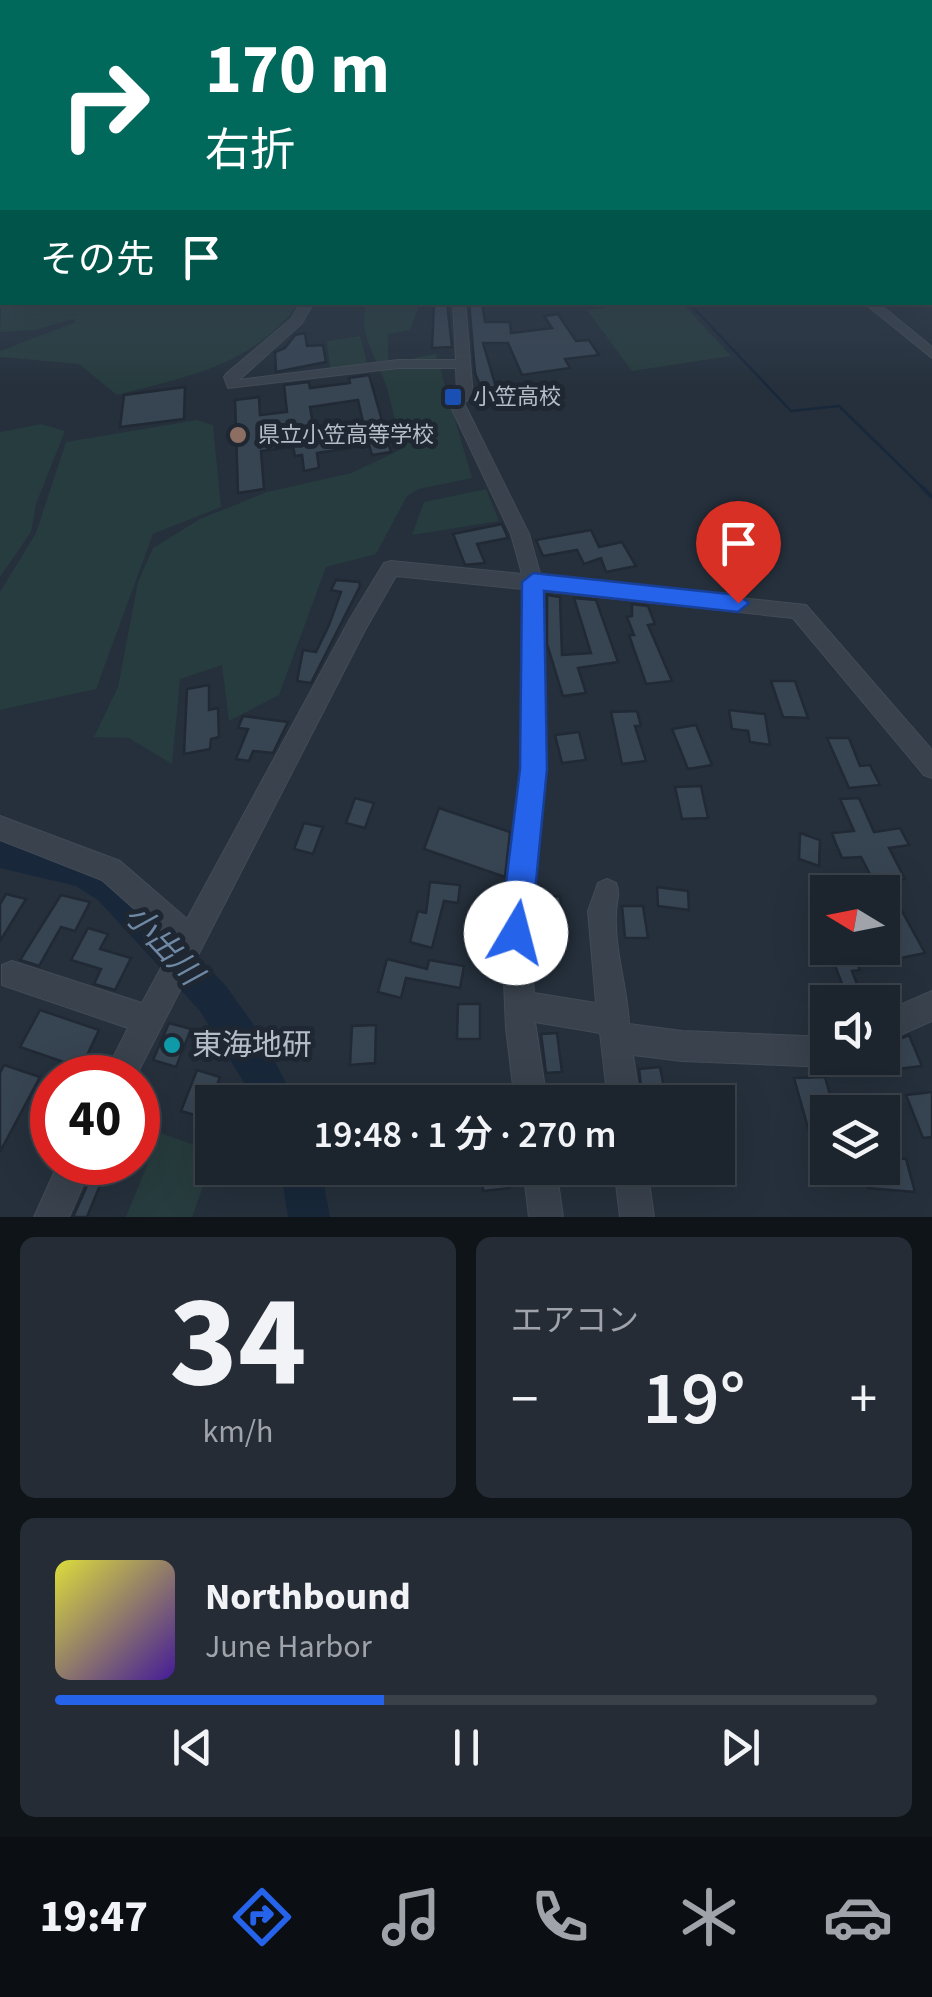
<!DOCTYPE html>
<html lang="ja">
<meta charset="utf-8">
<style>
:root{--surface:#1c242d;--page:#252c35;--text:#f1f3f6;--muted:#a0a4aa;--line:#3a4149;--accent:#2563eb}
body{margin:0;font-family:"Source Sans 3","Noto Sans JP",sans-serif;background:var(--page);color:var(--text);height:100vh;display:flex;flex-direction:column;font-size:38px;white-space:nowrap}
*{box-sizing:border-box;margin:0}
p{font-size:32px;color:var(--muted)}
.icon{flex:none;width:55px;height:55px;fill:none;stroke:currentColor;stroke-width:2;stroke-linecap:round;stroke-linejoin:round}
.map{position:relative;height:1217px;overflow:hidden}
.side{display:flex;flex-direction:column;gap:20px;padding:20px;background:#0f1419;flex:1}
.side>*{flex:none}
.banner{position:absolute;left:0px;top:0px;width:932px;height:305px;box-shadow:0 10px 40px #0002,0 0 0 2px var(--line);background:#00695c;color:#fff;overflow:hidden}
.needle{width:65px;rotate:280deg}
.fabs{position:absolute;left:810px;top:875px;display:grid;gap:20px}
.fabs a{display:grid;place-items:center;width:90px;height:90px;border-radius:0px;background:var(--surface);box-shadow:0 10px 40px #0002,0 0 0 2px var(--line);font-size:50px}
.speed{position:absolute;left:30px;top:1055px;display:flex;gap:20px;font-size:50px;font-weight:700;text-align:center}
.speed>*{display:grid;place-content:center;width:130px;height:130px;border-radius:50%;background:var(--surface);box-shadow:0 10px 40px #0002,0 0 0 2px var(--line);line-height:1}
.speed .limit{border:15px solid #d22;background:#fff;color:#111}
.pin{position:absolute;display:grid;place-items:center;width:85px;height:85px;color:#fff;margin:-102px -42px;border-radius:50% 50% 50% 0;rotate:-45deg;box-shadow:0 0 10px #0007}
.pin .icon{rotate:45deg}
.me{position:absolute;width:110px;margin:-55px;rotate:8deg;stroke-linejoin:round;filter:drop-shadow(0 0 8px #0008)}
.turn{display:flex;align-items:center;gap:35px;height:210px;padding:0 40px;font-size:45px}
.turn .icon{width:130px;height:130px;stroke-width:2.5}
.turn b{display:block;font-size:70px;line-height:85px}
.then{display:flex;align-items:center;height:95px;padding:0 40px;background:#0003;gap:20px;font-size:38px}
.big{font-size:75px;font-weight:600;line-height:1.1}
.side .widget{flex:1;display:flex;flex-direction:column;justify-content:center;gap:15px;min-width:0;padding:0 35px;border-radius:15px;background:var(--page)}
.side .dial{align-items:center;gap:0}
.dial b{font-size:130px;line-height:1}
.song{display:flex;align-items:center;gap:30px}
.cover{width:120px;height:120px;border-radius:15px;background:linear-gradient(135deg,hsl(60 70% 55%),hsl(260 70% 35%))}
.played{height:10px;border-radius:5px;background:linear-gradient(90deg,var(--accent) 40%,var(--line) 40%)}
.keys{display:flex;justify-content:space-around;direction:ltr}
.heat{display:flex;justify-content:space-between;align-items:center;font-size:55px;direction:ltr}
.side .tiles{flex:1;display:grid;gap:20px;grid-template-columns:1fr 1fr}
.widget:last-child{grid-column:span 2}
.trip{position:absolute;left:195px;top:1085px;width:540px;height:100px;border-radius:0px;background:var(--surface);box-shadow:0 10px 40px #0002,0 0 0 2px var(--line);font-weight:600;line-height:100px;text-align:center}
.dock{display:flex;height:160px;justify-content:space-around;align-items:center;background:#0b0e12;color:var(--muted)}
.dock .icon{width:70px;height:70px}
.dock .on{color:var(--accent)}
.dock b{font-size:45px;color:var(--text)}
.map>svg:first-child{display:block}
</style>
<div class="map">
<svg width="932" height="1217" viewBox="0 0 932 1217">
<rect width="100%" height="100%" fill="#25303c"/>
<g fill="#273c3e">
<path d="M2 289V302L299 303C252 366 189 376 117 395L79 364 0 357V351L76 322 73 319 35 330 0 332Z"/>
<path d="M641 302 682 303 731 356 632 371 587 310Z"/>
<path d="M367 303H420L410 330 388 334V363L436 354 472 478 419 489 407 496 376 554 326 567 279 695 229 721 222 665 180 679 172 764 129 738 94 737 118 687 138 582 153 548 200 519 267 492 351 473 398 451 414 438 401 445C396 426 392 407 387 388 379 362 356 332 367 303Z"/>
<path d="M360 336 367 363 330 368 327 341Z"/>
<path d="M197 420 213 425 221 507 153 534 96 689 0 710V592L36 533 66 442Z"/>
<path d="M41 424 65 431 36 504 31 532 0 577V432Z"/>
<path d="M486 489 499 521 412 535 424 502Z"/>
<path d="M160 1133 212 1151V1161L192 1217H126Z"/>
</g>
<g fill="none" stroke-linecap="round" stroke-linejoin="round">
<path stroke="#18283a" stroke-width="2.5" d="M688 302 791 411 839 406 925 490"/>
<path stroke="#18283a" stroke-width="4" d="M922 487 932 497"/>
<g fill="#18283a" fill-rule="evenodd">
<path d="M0 836 87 857 121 876 226 986 261 1035 296 1102H256L200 1011 98 900 76 886 0 868Z"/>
<path d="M280 1168H321L330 1217H288Z"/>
</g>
</g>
<g fill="#374452" stroke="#202934" stroke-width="2.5" fill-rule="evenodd">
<path d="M434 302H447L452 347 432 348Z"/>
<path d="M469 302H482L485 322H510L511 333 552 328 544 316 558 314 576 341 589 340 599 355 565 359 570 368 522 375 508 343H483L496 387 482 390 475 373Z"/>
<path d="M305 333 307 346 323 345 326 362 276 372 275 352 285 348 295 335Z"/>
<path d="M369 375 391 452 372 455 369 445 317 453 319 468 304 471 302 455 295 456 293 447 261 451 264 489 238 493 235 400 259 397 260 415 287 412 284 385 309 382 310 388 350 383 349 378ZM358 400 366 435 316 442 310 407Z"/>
<path d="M185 387 184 419 120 427 124 395Z"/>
<path d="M502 524 508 538 477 544 485 563 465 565 453 534Z"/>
<path d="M591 530 599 547 622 542 636 566 606 572 601 558 584 564 577 550 543 556 536 540Z"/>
<path d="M336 580 359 582 360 586 311 683 297 681 303 650 316 652 329 625 341 592 331 590Z"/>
<path d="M547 595 560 597 562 655 591 653 574 598 596 600 618 662 578 668 586 693 563 696 547 644Z"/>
<path d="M632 604 648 606 655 624 648 625 672 681 646 684 629 635H634L627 617 632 616Z"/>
<path d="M771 681H795L808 718 783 717Z"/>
<path d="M209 685V710L218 708 219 737 211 739 210 749 184 754 187 689Z"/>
<path d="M729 710 765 714 770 745 750 742 748 731 732 729Z"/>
<path d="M637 711 641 726H635L646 761 622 764 611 712Z"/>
<path d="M243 716 288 722 273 753 253 751 249 761 236 759 248 729 238 728Z"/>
<path d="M696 725 712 765 688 769 672 729Z"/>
<path d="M579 732 586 760 562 763 555 735Z"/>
<path d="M827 738H849L860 766 870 765 880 785 849 788Z"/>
<path d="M701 786 708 818 682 819 675 787Z"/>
<path d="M355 798 374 803 365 828 346 823Z"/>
<path d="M859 798 874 832 900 828 909 845 889 848 905 879 886 882 925 953 896 959 882 932V882L875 884 861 857 842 858 836 844 832 833 854 831 840 799Z"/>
<path d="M439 808 510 832 505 877 424 849Z"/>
<path d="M304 823 323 827 313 854 294 849Z"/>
<path d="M800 833 820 840 819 866 799 859Z"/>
<path d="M430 882 460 885 458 903 444 901 432 948 410 942 418 911 426 913Z"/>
<path d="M657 887 688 891 689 910 658 906Z"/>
<path d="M6 894 26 899 0 941V904Z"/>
<path d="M61 895 90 902 75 931 61 927 39 966 20 960Z"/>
<path d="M560 896 564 927 542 928 538 897Z"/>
<path d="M622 906H643L648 938H625Z"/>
<path d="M88 928 108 934 100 949 131 958 115 990 94 984 101 969 71 960Z"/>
<path d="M828 948H851L860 970 852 971 864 1002H840L835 986H843Z"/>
<path d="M387 959 427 969 429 960 464 966 460 988 406 978 401 998 378 992Z"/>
<path d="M458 1004H480V1039H457Z"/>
<path d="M40 1010 99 1030 81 1068 20 1047Z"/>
<path d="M169 1023 191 1029 176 1067 153 1060Z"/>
<path d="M376 1025 375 1063 350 1065 352 1026Z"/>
<path d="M557 1033 562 1072 546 1073 541 1034Z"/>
<path d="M909 1035 922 1066 898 1069 888 1044Z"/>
<path d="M4 1065 40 1077 0 1152V1073Z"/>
<path d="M660 1067 667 1102H643L639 1069Z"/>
<path d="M197 1070 220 1077 205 1118 181 1111Z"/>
<path d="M825 1077 835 1112H828V1142H812L794 1078Z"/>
<path d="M932 1092V1137L923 1138 906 1095Z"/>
<path d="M882 1157 906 1159 915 1192 868 1188 863 1168H882Z"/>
<path d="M482 1168H508L510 1188 483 1191Z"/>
<path d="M90 1179 101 1183 87 1217H73Z"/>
</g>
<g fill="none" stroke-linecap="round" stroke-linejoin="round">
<defs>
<g id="minor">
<path d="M301 302H314L302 323 239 380 398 360H456L453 302H465L473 396 464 403 529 534 541 577 806 605 932 750V778L924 775 793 618 543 591 545 769 530 933 534 993 596 1003 588 911 598 883 607 879 616 883C621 895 616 901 616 913 614 951 628 989 629 1024L682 1031 828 1037V1058H841L839 1063 828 1067 682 1061 633 1055 640 1102H608L600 1033 535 1022 547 1102H515L506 1029 502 933 521 769 523 589 396 576 365 630 135 1078H103L128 1028 2 985V965L12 961 142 1003 174 944 102 880 0 840V816L120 861 187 919 350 619 384 563 391 561 522 574 511 534 448 401 457 394 456 368H398L228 388 224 377 226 374 292 318Z"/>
<path d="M863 302H877L932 347V358Z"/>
<path d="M932 991V1021L882 1043V1013Z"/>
<path d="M59 1162H93L69 1217H34Z"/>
<path d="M523 1168H556L563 1217H529Z"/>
<path d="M614 1168H647L654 1217H620Z"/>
</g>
<rect id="major" x="930" y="245" width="2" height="8"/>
</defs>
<use href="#minor" stroke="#424b56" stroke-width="2"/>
<use href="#major" stroke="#424b56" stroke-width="3"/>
<use href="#minor" fill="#39424d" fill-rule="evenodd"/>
<use href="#major" fill="#57616d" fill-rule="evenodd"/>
</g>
<linearGradient id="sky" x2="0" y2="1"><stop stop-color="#141a21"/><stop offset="0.56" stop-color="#404e61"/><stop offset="1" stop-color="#404e61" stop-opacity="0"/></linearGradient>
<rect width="932" height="388" fill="url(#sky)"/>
<path fill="#2563eb" stroke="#184099" stroke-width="2.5" d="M533 573 738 595 749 603 738 612 544 591 547 769 531 933 527 944 516 949 505 944 500 933 520 769 522 582Z"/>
<rect fill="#1a4fb4" stroke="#1e2732" stroke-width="4" x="443" y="387" width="20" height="20" rx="5"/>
<circle fill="#8d6e63" stroke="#1e2732" stroke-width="4" cx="238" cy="435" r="10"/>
<circle fill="#0f9aa8" stroke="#1e2732" stroke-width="4" cx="172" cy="1045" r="10"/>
<g text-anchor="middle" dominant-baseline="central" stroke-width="10" stroke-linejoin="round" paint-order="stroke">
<g font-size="22" fill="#b4bdc8" stroke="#1e2732" text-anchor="start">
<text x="473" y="397">小笠高校</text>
<text x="258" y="435">県立小笠高等学校</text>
</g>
<g font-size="30" fill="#b4bdc8" stroke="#1e2732" text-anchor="start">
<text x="192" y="1045">東海地研</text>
</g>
<g font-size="32" font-style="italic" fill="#6f89a5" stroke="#1e2732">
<text transform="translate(163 945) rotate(47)">小出川</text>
</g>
</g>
</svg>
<div class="fabs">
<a><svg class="needle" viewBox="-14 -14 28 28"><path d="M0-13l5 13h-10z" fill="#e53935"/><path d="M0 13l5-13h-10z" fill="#a0a4aa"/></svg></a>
<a><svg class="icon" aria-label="sound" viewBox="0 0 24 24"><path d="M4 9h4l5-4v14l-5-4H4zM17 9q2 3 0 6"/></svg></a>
<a><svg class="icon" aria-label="layers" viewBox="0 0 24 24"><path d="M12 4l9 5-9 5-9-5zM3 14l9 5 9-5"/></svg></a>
</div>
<div class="speed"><div class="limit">40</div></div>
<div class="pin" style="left:738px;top:603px;background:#d93025"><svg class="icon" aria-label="arrive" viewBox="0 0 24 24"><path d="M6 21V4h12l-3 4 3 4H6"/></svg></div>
<svg class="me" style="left:516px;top:933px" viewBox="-20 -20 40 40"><circle r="19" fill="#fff"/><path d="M0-13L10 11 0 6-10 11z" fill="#2563eb"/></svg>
<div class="trip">19:48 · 1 分 · 270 m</div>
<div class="banner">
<div class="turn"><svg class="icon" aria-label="right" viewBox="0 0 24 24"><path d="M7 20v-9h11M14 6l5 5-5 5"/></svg><div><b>170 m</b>右折</div></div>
<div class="then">その先<svg class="icon" aria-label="arrive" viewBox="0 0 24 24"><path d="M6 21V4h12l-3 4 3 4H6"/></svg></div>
</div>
</div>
<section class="side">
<div class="tiles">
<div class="widget dial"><b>34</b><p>km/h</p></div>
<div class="widget"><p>エアコン</p>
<div class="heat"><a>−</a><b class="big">19°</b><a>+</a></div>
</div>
<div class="widget">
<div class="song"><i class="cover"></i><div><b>Northbound</b><p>June Harbor</p></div></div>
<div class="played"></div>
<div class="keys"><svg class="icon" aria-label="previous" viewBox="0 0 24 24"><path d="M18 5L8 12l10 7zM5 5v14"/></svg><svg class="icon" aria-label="pause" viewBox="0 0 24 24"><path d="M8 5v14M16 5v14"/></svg><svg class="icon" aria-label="next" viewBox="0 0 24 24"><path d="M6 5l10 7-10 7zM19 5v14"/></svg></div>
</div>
</div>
</section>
<nav class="dock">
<b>19:47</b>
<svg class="icon on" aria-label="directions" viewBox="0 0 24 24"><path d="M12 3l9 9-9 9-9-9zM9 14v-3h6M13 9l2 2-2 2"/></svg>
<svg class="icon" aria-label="music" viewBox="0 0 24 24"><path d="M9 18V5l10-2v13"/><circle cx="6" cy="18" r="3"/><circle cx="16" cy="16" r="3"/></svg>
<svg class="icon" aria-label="phone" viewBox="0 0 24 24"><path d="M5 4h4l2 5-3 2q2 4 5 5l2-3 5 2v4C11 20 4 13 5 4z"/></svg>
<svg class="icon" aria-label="climate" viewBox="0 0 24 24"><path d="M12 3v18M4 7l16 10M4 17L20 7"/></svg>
<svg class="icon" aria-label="car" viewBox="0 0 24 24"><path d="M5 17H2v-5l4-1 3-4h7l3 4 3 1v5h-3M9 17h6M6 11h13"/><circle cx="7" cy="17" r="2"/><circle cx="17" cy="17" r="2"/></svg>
</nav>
